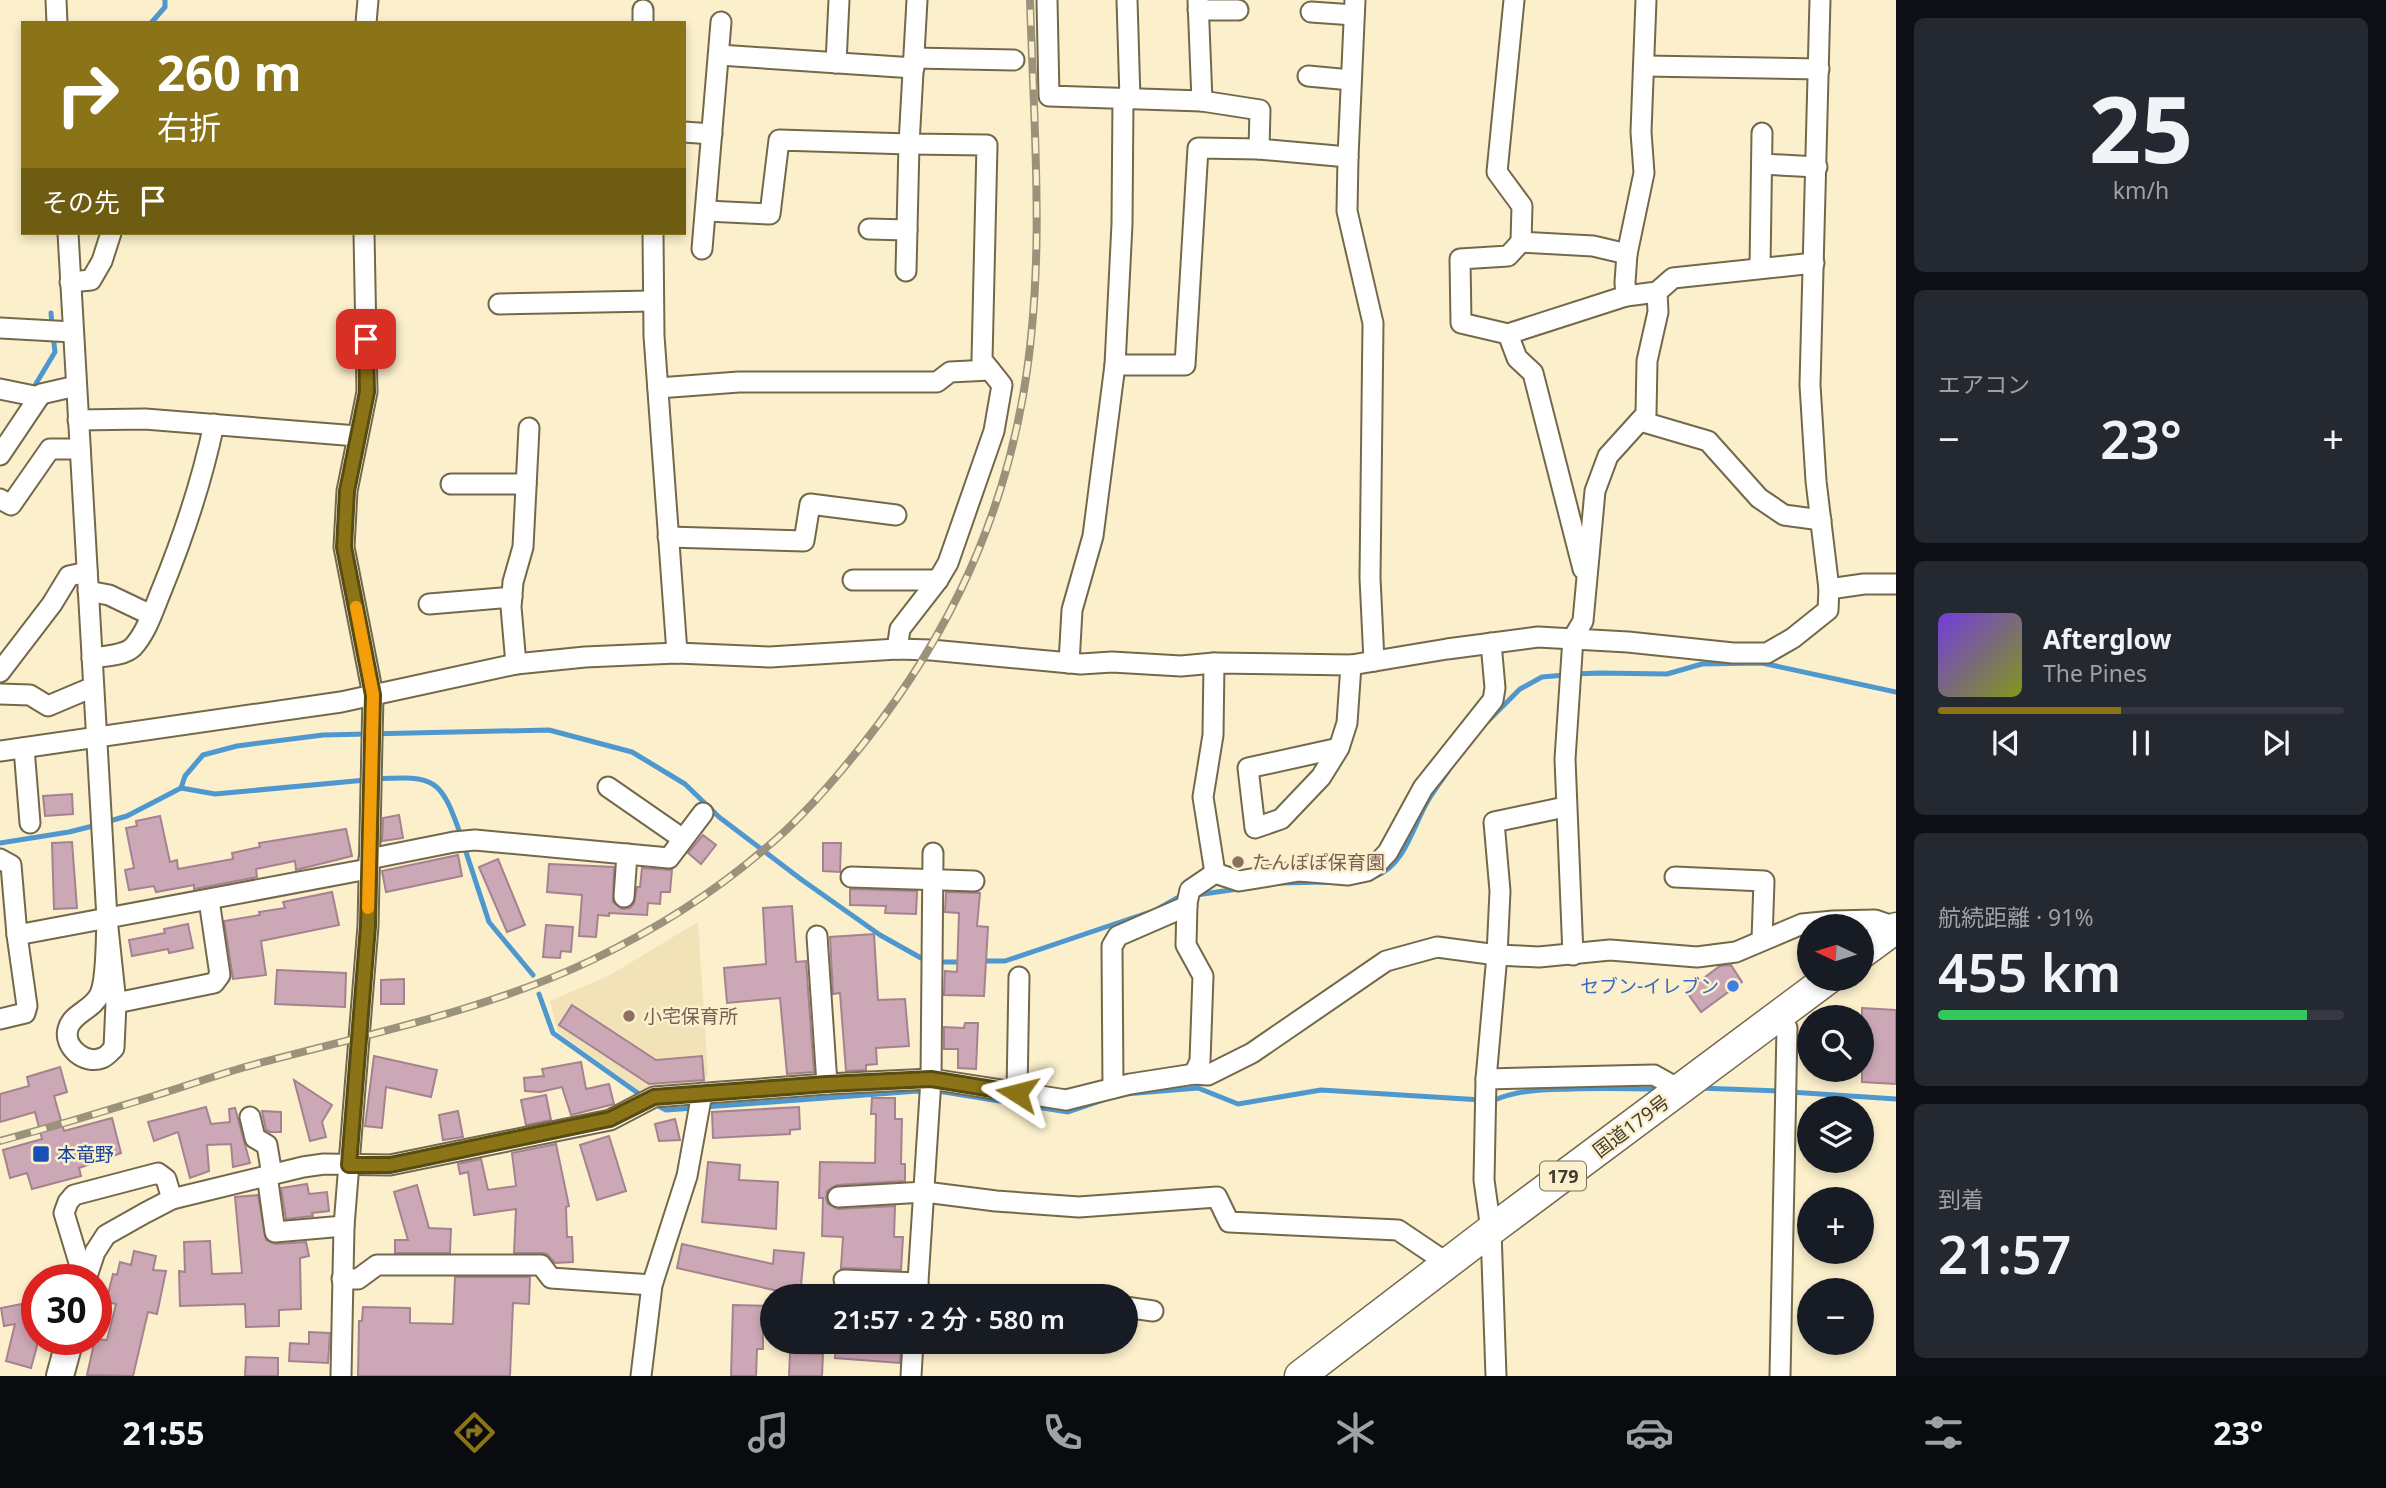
<!DOCTYPE html>
<html lang="ja">
<meta charset="utf-8">
<style>
:root{--surface:#171b24;--page:#242831;--text:#f1f3f6;--muted:#9ea1a6;--line:#363941;--accent:#8b7418}
body{margin:0;font-family:"Noto Sans","Noto Sans JP",sans-serif;background:var(--page);color:var(--text);height:100vh;display:flex;flex-direction:column;font-size:26px;white-space:nowrap}
*{box-sizing:border-box;margin:0}
p{font-size:23px;color:var(--muted)}
.icon{flex:none;width:38px;height:38px;fill:none;stroke:currentColor;stroke-width:2;stroke-linecap:round;stroke-linejoin:round}
.map{position:relative;flex:1;overflow:hidden}
.details{display:flex;flex-direction:column;gap:18px;padding:18px;background:#0d0f14;width:490px}
.details>*{flex:none}
.hud{position:absolute;left:21px;top:21px;width:665px;height:214px;border-radius:0px;box-shadow:0 4px 10px #0003;background:#8b7418;color:#fff;overflow:hidden}
.needle{width:46px;rotate:274deg}
.buttons{position:absolute;left:1797px;top:914px;display:grid;gap:14px}
.buttons a{display:grid;place-items:center;width:77px;height:77px;border-radius:50%;background:var(--surface);box-shadow:0 4px 10px #0003;font-size:35px}
.speed{position:absolute;left:21px;top:1264px;display:flex;gap:14px;font-size:35px;font-weight:700;text-align:center}
.speed>*{display:grid;place-content:center;width:91px;height:91px;border-radius:50%;background:var(--surface);box-shadow:0 4px 10px #0003;line-height:1}
.speed .limit{border:10px solid #d22;background:#fff;color:#111}
.pin{position:absolute;display:grid;place-items:center;width:60px;height:60px;color:#fff;margin:-30px;border-radius:14px;box-shadow:0 4px 10px #0006}
.me{position:absolute;width:77px;margin:-38px;rotate:279deg;stroke-linejoin:round;filter:drop-shadow(0 0 5px #0008)}
.turn{display:flex;align-items:center;gap:24px;height:147px;padding:0 21px;font-size:32px}
.turn .icon{width:91px;height:91px;stroke-width:2.5}
.turn b{display:block;font-size:49px;line-height:60px}
.then{display:flex;align-items:center;height:66px;padding:0 21px;background:#0003;gap:14px;font-size:26px}
.big{font-size:52px;font-weight:600;line-height:1.1}
.details .widget{flex:1;display:flex;flex-direction:column;justify-content:center;gap:10px;min-width:0;padding:0 24px;border-radius:10px;background:var(--page)}
.details .dial{align-items:center;gap:0}
.dial b{font-size:91px;line-height:1}
.song{display:flex;align-items:center;gap:21px}
.cover{width:84px;height:84px;border-radius:10px;background:linear-gradient(135deg,hsl(260 70% 55%),hsl(70 70% 35%))}
.played{height:7px;border-radius:4px;background:linear-gradient(90deg,var(--accent) 45%,var(--line) 45%)}
.keys{display:flex;justify-content:space-around;direction:ltr}
.heat{display:flex;justify-content:space-between;align-items:center;font-size:38px;direction:ltr}
.charge{height:10px;border-radius:5px;background:linear-gradient(90deg,#34c759 91%,var(--line) 0)}
.trip{position:absolute;left:760px;top:1284px;width:378px;height:70px;border-radius:35px;background:var(--surface);box-shadow:0 4px 10px #0003;font-weight:600;line-height:70px;text-align:center}
.tab-bar{display:flex;height:112px;justify-content:space-around;align-items:center;background:#090b0e;color:var(--muted)}
.tab-bar .icon{width:49px;height:49px}
.tab-bar .current{color:var(--accent)}
.tab-bar b{font-size:32px;color:var(--text)}
main{display:flex;flex:1;min-height:0}
.map>svg:first-child{display:block}
</style>
<main>
<div class="map">
<svg width="1896" height="1376" viewBox="0 0 1896 1376">
<rect width="100%" height="100%" fill="#fbefcc"/>
<path fill="#f1e2b8" d="M698 922 708 1075 701 1087 641 1092 558 1032 550 1001 610 975Z"/>
<g fill="none" stroke-linecap="round" stroke-linejoin="round">
<g stroke="#4e98cf" stroke-width="5">
<path d="M151 23 165 7V0"/>
<path d="M51 313 52 325"/>
<path d="M31 392 55 352 53 335"/>
<path d="M1575 674 1599 673 1667 674 1702 664 1762 663 1896 692"/>
<path d="M1487 722 1520 689 1542 677 1565 675"/>
<path d="M376 779C436 775 441 779 461 836"/>
<path d="M181 788 215 794 366 780"/>
<path d="M106 822 127 816 181 788 185 776 203 755 237 746 323 735 549 730 632 752 685 784 719 817 802 880 880 935 921 958 942 962H963"/>
<path d="M0 843 69 832 97 825"/>
<path d="M464 846 489 922 533 975"/>
<path d="M1376 876C1406 864 1413 825 1429 799 1435 789 1442 780 1448 771"/>
<path d="M1279 883 1329 882"/>
<path d="M1196 895 1238 889"/>
<path d="M980 961H1005L1156 910 1177 898 1183 897"/>
<path d="M539 994 553 1033 642 1096"/>
<path d="M1699 1088 1781 1091"/>
<path d="M1790 1092 1896 1099"/>
<path d="M1125 1094 1198 1088 1238 1104 1321 1090 1482 1100"/>
<path d="M1492 1101C1521 1089 1542 1090 1573 1089 1603 1088 1632 1089 1662 1089"/>
<path d="M653 1103 666 1110 694 1108"/>
<path d="M704 1107 918 1091 944 1092 1068 1112 1106 1099"/>
</g>
</g>
<g fill="#cca7b5" stroke="#a5828f" stroke-width="2">
<path d="M72 794 73 814 45 816 43 796Z"/>
<path d="M399 815 403 838 382 841 383 818Z"/>
<path d="M160 816 170 862 177 860 178 869 233 859 232 853 260 847 259 843 346 829 352 856 296 870 295 861 256 869 257 877 194 889V885L156 892 154 886 129 890 125 870 134 868 126 828 137 826 136 821Z"/>
<path d="M703 835 716 845 701 864 688 853Z"/>
<path d="M72 842 77 908 54 909 52 843Z"/>
<path d="M823 843H841L840 872 823 871Z"/>
<path d="M458 855 462 876 386 892 382 871Z"/>
<path d="M498 859 525 925 507 932 479 867Z"/>
<path d="M549 864 614 867 613 902 622 909 630 908 634 903 637 887H640L642 868 672 870 670 892H661L660 904 648 903 647 915 609 913V916L598 915 596 937 579 936 582 895 547 892Z"/>
<path d="M850 889 917 891 916 914 885 913 886 906 850 905Z"/>
<path d="M332 892 339 925 261 941 266 975 233 979 224 921 260 915 259 912 285 908 283 902Z"/>
<path d="M946 892 980 893 977 926 988 927 984 996 944 995 945 971 957 972 959 913 945 912Z"/>
<path d="M792 906 796 962 806 961 814 1072 787 1074 780 998 727 1003 724 968 766 964 763 908Z"/>
<path d="M188 924 193 948 169 953 168 949 132 956 129 940 165 933 164 929Z"/>
<path d="M546 925 573 927 571 952 561 951 560 958 543 957Z"/>
<path d="M874 934 878 1000 905 999 909 1046 876 1048 877 1064 866 1065V1070L846 1071 840 993 833 994 830 937Z"/>
<path d="M1731 965 1742 982 1701 1012 1686 991 1720 966Z"/>
<path d="M277 970 346 973 345 1007 275 1004Z"/>
<path d="M404 979V1004H381V980Z"/>
<path d="M572 1005 656 1060 702 1056 704 1080 649 1084 559 1025Z"/>
<path d="M1862 1008 1896 1010V1084L1862 1082Z"/>
<path d="M965 1023H978L976 1069 958 1068V1049H944V1027L964 1028Z"/>
<path d="M374 1056 437 1070 431 1097 386 1087 382 1128 365 1126Z"/>
<path d="M581 1062 586 1089 609 1084 614 1104 571 1115 562 1087 540 1092 525 1091 524 1078 544 1076 542 1069Z"/>
<path d="M60 1067 67 1092 54 1096 64 1131 112 1118 121 1153 79 1168 81 1176 32 1189 27 1173 10 1178 3 1150 42 1139 35 1112 0 1122V1094L29 1086 27 1077Z"/>
<path d="M294 1080 332 1105 322 1122 326 1137 310 1141Z"/>
<path d="M546 1095 551 1120 526 1125 521 1100Z"/>
<path d="M872 1098H895V1119H902L901 1164H905V1181L837 1185 827 1191 826 1198 828 1204 838 1209 895 1206 894 1237H903L901 1270 841 1268 843 1237 822 1236 823 1198H819L820 1162 875 1163 876 1114H871Z"/>
<path d="M206 1107 211 1124 230 1122 229 1109 235 1108 250 1163 233 1167 231 1144 207 1145 209 1171 190 1178 178 1132 154 1141 148 1122Z"/>
<path d="M799 1107 800 1129 790 1130V1134L713 1138 712 1112Z"/>
<path d="M262 1111 281 1112V1132H270L266 1130Z"/>
<path d="M458 1111 463 1137 443 1140 439 1115Z"/>
<path d="M675 1119 680 1140 659 1141 655 1124Z"/>
<path d="M609 1136 626 1191 597 1200 580 1145Z"/>
<path d="M556 1144 569 1206 566 1207 567 1237H572L573 1262 555 1263 547 1254 542 1253H514L516 1209 474 1215 468 1172 460 1174 458 1164 481 1159 488 1190 516 1186 512 1153Z"/>
<path d="M708 1162 740 1165 739 1180 778 1182 776 1229 702 1222Z"/>
<path d="M307 1184 309 1194 327 1192 329 1211 312 1213 313 1216 286 1219 281 1188Z"/>
<path d="M417 1185 429 1228 451 1229 450 1253H395V1240H408L394 1192Z"/>
<path d="M258 1195 266 1240 275 1244 306 1242 309 1256 300 1258 301 1309 279 1310V1326L246 1327 245 1304 180 1306 179 1271 185 1272 184 1242 210 1241 212 1274 242 1273 235 1197Z"/>
<path d="M682 1244 773 1264 774 1250 804 1253 800 1296 677 1268Z"/>
<path d="M134 1251 156 1256 153 1270 166 1271 157 1314 148 1312 133 1376 87 1375 95 1339 107 1340 116 1304 106 1302 113 1274 117 1275 120 1262 131 1265Z"/>
<path d="M455 1277H530L529 1304 513 1303 510 1376H358L359 1321H362L363 1307 410 1308V1323L453 1324Z"/>
<path d="M37 1301V1346L31 1368 6 1361 15 1324 4 1326 1 1308Z"/>
<path d="M733 1305 772 1306V1328H763V1349H757L756 1376H731Z"/>
<path d="M309 1332 330 1333 328 1363 289 1361 290 1343 309 1344Z"/>
<path d="M836 1342 901 1345 900 1363 835 1358Z"/>
<path d="M790 1353 823 1354 822 1376H789Z"/>
<path d="M246 1357 278 1358V1376H245Z"/>
</g>
<g fill="none" stroke-linecap="round" stroke-linejoin="round">
<defs>
<g id="minor">
<path d="M56 0 57 23"/>
<path d="M1047 0 1049 96 1202 101 1260 110 1259 149 1348 157"/>
<path d="M1127 0 1130 99"/>
<path d="M1198 0 1202 101"/>
<path d="M1355 0 1348 157 1347 211 1373 323 1370 578 1374 661"/>
<path d="M1514 0 1497 172 1522 206 1521 242 1593 246 1627 254"/>
<path d="M1646 0 1641 132 1644 173 1627 254 1625 282 1626 296 1657 292"/>
<path d="M643 10V23"/>
<path d="M1198 10H1238"/>
<path d="M1311 12 1354 15"/>
<path d="M366 23 368 0"/>
<path d="M719 55 914 68"/>
<path d="M914 58 1014 60"/>
<path d="M836 63 839 0"/>
<path d="M1644 66 1819 69"/>
<path d="M1308 76 1351 80"/>
<path d="M684 132 712 134"/>
<path d="M1762 164 1817 167"/>
<path d="M706 211 770 214 779 140 909 144 906 271"/>
<path d="M869 229 907 230"/>
<path d="M68 233 107 919 116 1003 114 1048C111 1051 106 1057 102 1058 85 1065 63 1047 68 1029 72 1013 93 1010 100 994 107 979 106 937 107 919"/>
<path d="M653 233 654 336 677 653"/>
<path d="M1521 242 1508 256 1460 259 1461 323 1508 334 1517 358 1533 373 1583 569"/>
<path d="M702 249 721 22"/>
<path d="M1760 268 1762 133"/>
<path d="M70 282 91 280 102 261 111 233"/>
<path d="M499 304 652 301"/>
<path d="M0 328 73 332"/>
<path d="M1508 334 1626 296"/>
<path d="M1115 365H1185L1198 148 1259 149"/>
<path d="M658 388 739 382H937L950 372 990 370"/>
<path d="M0 389 39 397"/>
<path d="M78 420 145 419 357 436"/>
<path d="M1640 421 1708 441 1759 498 1784 515 1821 520"/>
<path d="M0 455 41 394 76 386"/>
<path d="M451 484H526"/>
<path d="M0 499 11 505 50 449H80"/>
<path d="M668 537 804 541 810 504 896 515"/>
<path d="M853 580H938"/>
<path d="M1829 589 1864 584H1896"/>
<path d="M88 591 109 595 151 615"/>
<path d="M429 604 512 597"/>
<path d="M897 649 900 629 938 580 948 563 994 431 1002 385 982 360 987 145 909 144 917 0"/>
<path d="M92 658C104 656 124 656 133 647 147 632 154 608 162 589 184 535 202 481 214 424"/>
<path d="M1069 663 1072 610 1093 536 1115 365 1122 224 1123 98"/>
<path d="M1214 663 1213 735 1203 797 1215 873 1239 881 1299 871 1348 875 1367 871 1375 866 1388 852 1423 788 1493 700 1495 688 1491 643"/>
<path d="M516 664 511 607 513 582 523 547 529 428"/>
<path d="M0 672 52 604 69 576 87 572"/>
<path d="M0 694 30 695 48 706 93 687"/>
<path d="M24 748 30 823"/>
<path d="M1339 748 1248 768 1255 828 1281 819 1321 777 1339 748 1347 723 1351 665"/>
<path d="M0 751 341 702 516 664 585 657 677 653 770 657 897 649 931 650 1081 664 1112 662 1181 666 1214 663 1351 665 1447 649 1538 637 1628 642 1733 653H1767L1793 638 1828 610 1829 589 1816 481 1810 385 1820 0"/>
<path d="M608 787 683 839"/>
<path d="M0 859 11 865 17 935"/>
<path d="M369 859 454 842 475 840 669 858 703 813"/>
<path d="M851 877 974 881"/>
<path d="M1675 877 1764 881 1762 940"/>
<path d="M624 897 627 854"/>
<path d="M817 936 827 1084"/>
<path d="M1573 955 1565 759 1573 638 1583 621 1595 491 1608 456 1646 414 1647 361 1658 312 1657 292 1673 278 1814 263"/>
<path d="M116 1003 214 983 220 975 209 900"/>
<path d="M1779 1015 1787 1028 1780 1376"/>
<path d="M0 1019 25 1013 27 1006 17 935 368 869"/>
<path d="M1194 1074 1200 1061 1203 976 1186 945 1187 903 1190 890 1215 873"/>
<path d="M1486 1079 1654 1075 1679 1089"/>
<path d="M1113 1088 1112 946 1118 936 1187 906"/>
<path d="M1017 1093 1019 977"/>
<path d="M250 1117 255 1138 267 1145 272 1175"/>
<path d="M267 1175 275 1232 344 1226"/>
<path d="M838 1197 925 1192 996 1201 1079 1207 1217 1197 1229 1222 1398 1230 1447 1263"/>
<path d="M84 1279 64 1213 68 1202 74 1195 158 1173 166 1179 172 1199"/>
<path d="M86 1279 95 1252 106 1235 145 1213 172 1199 303 1167 324 1164 390 1165 610 1120 654 1097 827 1084 931 1079 1066 1100 1130 1084 1194 1074 1208 1075 1252 1053 1386 961 1437 947 1497 955 1539 957 1610 950 1697 957 1736 952 1802 924 1833 921 1875 920 1896 927"/>
<path d="M342 1279H358L377 1265H541L551 1278 652 1285"/>
<path d="M844 1280 918 1283"/>
<path d="M917 1295 972 1297"/>
<path d="M917 1297 931 1079 933 853"/>
<path d="M1125 1307 1153 1311"/>
<path d="M341 1376 344 1226 368 926 373 695 344 547 347 491 367 392 364 233"/>
<path d="M641 1376 652 1285 687 1176 702 1093"/>
<path d="M911 1376 913 1342"/>
<path d="M1496 1376 1491 1230 1484 1180 1486 1079 1497 955 1500 891 1494 822 1565 807"/>
</g>
<path id="major" d="M60 1376 70 1339"/>
<g id="highway">
<path d="M1862 953 1896 928"/>
<path d="M1300 1376 1491 1230 1829 978"/>
</g>
</defs>
<use href="#minor" stroke="#73694a" stroke-width="23"/>
<use href="#major" stroke="#73694a" stroke-width="30"/>
<use href="#highway" stroke="#73694a" stroke-width="33"/>
<use href="#minor" stroke="#fff" stroke-width="19"/>
<use href="#major" stroke="#fff" stroke-width="26"/>
<use href="#highway" stroke="#fff" stroke-width="30"/>
<defs>
<path id="rail" d="M0 1141C48 1128 96 1114 144 1099 177 1089 211 1077 245 1067 359 1036 482 1012 590 961 653 931 714 893 767 847 796 823 822 794 846 765 938 655 998 537 1023 396 1046 265 1034 132 1030 0"/>
</defs>
<use href="#rail" stroke="#9b927b" stroke-width="8"/>
<use href="#rail" stroke="#fbefcc" stroke-width="5" stroke-dasharray="16" stroke-linecap="butt"/>
</g>
<g fill="none" stroke-linecap="round" stroke-linejoin="round">
<defs>
<path id="route" d="M366 339 367 392 347 491 344 547 373 695 368 926 349 1165H390L610 1119 654 1097 827 1084 931 1079 1017 1093"/>
</defs>
<use href="#route" stroke="#5a4b10" stroke-width="18"/>
<use href="#route" stroke="#8b7418" stroke-width="12"/>
<path stroke="#f59e0b" stroke-width="12" d="M356 607 373 695 368 908"/>
</g>
<g fill="#8d6e63" stroke="#fbefcc" stroke-width="2.5">
<circle cx="1238" cy="862" r="7"/>
<circle cx="629" cy="1016" r="7"/>
</g>
<circle fill="#3f7fe0" stroke="#fbefcc" stroke-width="2.5" cx="1733" cy="986" r="7"/>
<rect fill="#1a4fb4" stroke="#fbefcc" stroke-width="2.5" x="32" y="1145" width="18" height="18" rx="3.5"/>
<g text-anchor="middle" dominant-baseline="central" stroke-width="5" stroke-linejoin="round" paint-order="stroke">
<rect fill="#fbefcc" stroke="#79725e" stroke-width="2" x="1540" y="1161.5" width="46" height="29" rx="5"/>
<g font-size="18" font-weight="bold" fill="#413c2f">
<text x="1563" y="1176">179</text>
</g>
<g font-size="19" fill="#785e54" stroke="#fbefcc" text-anchor="start">
<text x="1252" y="862">たんぽぽ保育園</text>
<text x="643" y="1016">小宅保育所</text>
</g>
<g font-size="19" fill="#366cbe" stroke="#fbefcc" text-anchor="end">
<text x="1719" y="986">セブン-イレブン</text>
</g>
<g font-size="19" fill="#413c2f" stroke="#fbefcc">
<text transform="translate(1631 1126) rotate(-37)">国道179号</text>
</g>
<g font-size="19" fill="#164399" stroke="#fbefcc" text-anchor="start">
<text x="57" y="1154">本竜野</text>
</g>
</g>
</svg>
<div class="buttons">
<a><svg class="needle" viewBox="-14 -14 28 28"><path d="M0-13l5 13h-10z" fill="#e53935"/><path d="M0 13l5-13h-10z" fill="#9ea1a6"/></svg></a>
<a><svg class="icon" aria-label="search" viewBox="0 0 24 24"><circle cx="10" cy="10" r="6"/><path d="M15 15l6 6"/></svg></a>
<a><svg class="icon" aria-label="layers" viewBox="0 0 24 24"><path d="M12 4l9 5-9 5-9-5zM3 14l9 5 9-5"/></svg></a>
<a>+</a>
<a>−</a>
</div>
<div class="speed"><div class="limit">30</div></div>
<div class="pin" style="left:366px;top:339px;background:#d93025"><svg class="icon" aria-label="arrive" viewBox="0 0 24 24"><path d="M6 21V4h12l-3 4 3 4H6"/></svg></div>
<svg class="me" style="left:1017px;top:1093px" viewBox="-20 -20 40 40"><path d="M0-17L14 15 0 8-14 15z" fill="#8b7418" stroke="#fff" stroke-width="4"/></svg>
<div class="trip">21:57 · 2 分 · 580 m</div>
<div class="hud">
<div class="turn"><svg class="icon" aria-label="right" viewBox="0 0 24 24"><path d="M7 20v-9h11M14 6l5 5-5 5"/></svg><div><b>260 m</b>右折</div></div>
<div class="then">その先<svg class="icon" aria-label="arrive" viewBox="0 0 24 24"><path d="M6 21V4h12l-3 4 3 4H6"/></svg></div>
</div>
</div>
<section class="details">
<div class="widget dial"><b>25</b><p>km/h</p></div>
<div class="widget"><p>エアコン</p>
<div class="heat"><a>−</a><b class="big">23°</b><a>+</a></div>
</div>
<div class="widget">
<div class="song"><i class="cover"></i><div><b>Afterglow</b><p>The Pines</p></div></div>
<div class="played"></div>
<div class="keys"><svg class="icon" aria-label="previous" viewBox="0 0 24 24"><path d="M18 5L8 12l10 7zM5 5v14"/></svg><svg class="icon" aria-label="pause" viewBox="0 0 24 24"><path d="M8 5v14M16 5v14"/></svg><svg class="icon" aria-label="next" viewBox="0 0 24 24"><path d="M6 5l10 7-10 7zM19 5v14"/></svg></div>
</div>
<div class="widget"><p>航続距離 · 91%</p><b class="big">455 km</b><div class="charge"></div></div>
<div class="widget"><p>到着</p><b class="big">21:57</b></div>
</section>
</main>
<nav class="tab-bar">
<b>21:55</b>
<svg class="icon current" aria-label="directions" viewBox="0 0 24 24"><path d="M12 3l9 9-9 9-9-9zM9 14v-3h6M13 9l2 2-2 2"/></svg>
<svg class="icon" aria-label="music" viewBox="0 0 24 24"><path d="M9 18V5l10-2v13"/><circle cx="6" cy="18" r="3"/><circle cx="16" cy="16" r="3"/></svg>
<svg class="icon" aria-label="phone" viewBox="0 0 24 24"><path d="M5 4h4l2 5-3 2q2 4 5 5l2-3 5 2v4C11 20 4 13 5 4z"/></svg>
<svg class="icon" aria-label="climate" viewBox="0 0 24 24"><path d="M12 3v18M4 7l16 10M4 17L20 7"/></svg>
<svg class="icon" aria-label="car" viewBox="0 0 24 24"><path d="M5 17H2v-5l4-1 3-4h7l3 4 3 1v5h-3M9 17h6M6 11h13"/><circle cx="7" cy="17" r="2"/><circle cx="17" cy="17" r="2"/></svg>
<svg class="icon" aria-label="filters" viewBox="0 0 24 24"><path d="M4 7h16M4 17h16"/><circle cx="9" cy="7" r="2"/><circle cx="15" cy="17" r="2"/></svg>
<b>23°</b>
</nav>
